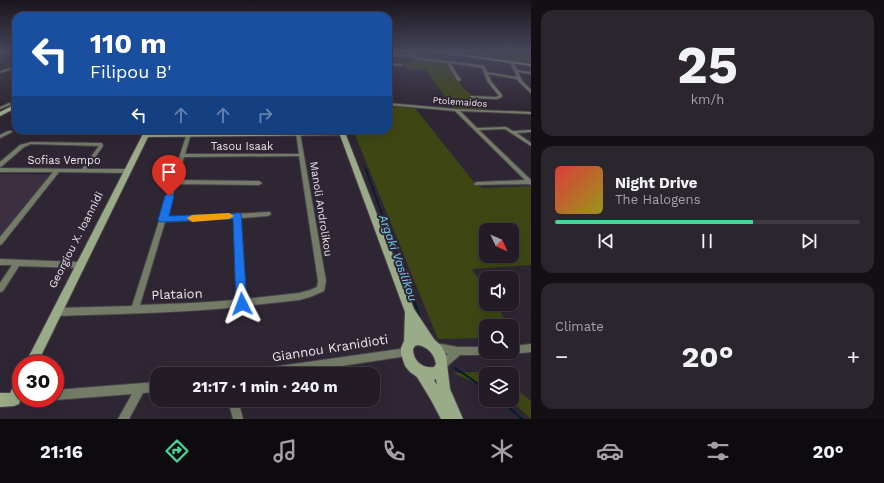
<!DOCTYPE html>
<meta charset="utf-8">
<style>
:root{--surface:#231c26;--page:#2b252e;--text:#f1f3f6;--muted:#a3a1a7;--line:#403a43;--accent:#49d49c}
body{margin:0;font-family:"Work Sans",sans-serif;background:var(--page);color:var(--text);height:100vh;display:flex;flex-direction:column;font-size:15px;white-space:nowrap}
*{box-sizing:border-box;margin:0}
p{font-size:13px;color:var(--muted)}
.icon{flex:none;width:22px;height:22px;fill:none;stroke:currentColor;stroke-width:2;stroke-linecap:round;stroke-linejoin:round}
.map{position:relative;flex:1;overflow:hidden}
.side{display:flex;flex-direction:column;gap:10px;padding:10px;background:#130f15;width:353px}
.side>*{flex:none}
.guide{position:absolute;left:12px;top:12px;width:380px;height:122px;border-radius:12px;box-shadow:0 4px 16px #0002,0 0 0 1px var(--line);background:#1a4fa0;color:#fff;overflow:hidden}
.needle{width:26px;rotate:134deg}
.buttons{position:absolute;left:479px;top:223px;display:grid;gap:8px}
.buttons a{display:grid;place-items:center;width:40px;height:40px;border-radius:8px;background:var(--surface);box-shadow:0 4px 16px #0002,0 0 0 1px var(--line);font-size:20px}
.speed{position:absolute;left:12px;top:355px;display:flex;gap:8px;font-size:20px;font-weight:700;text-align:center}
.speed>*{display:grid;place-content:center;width:52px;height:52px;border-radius:50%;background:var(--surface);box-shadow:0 4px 16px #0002,0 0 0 1px var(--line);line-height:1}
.speed .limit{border:6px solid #d22;background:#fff;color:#111}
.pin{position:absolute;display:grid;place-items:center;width:34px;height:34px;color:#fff;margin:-41px -17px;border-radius:50% 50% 50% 0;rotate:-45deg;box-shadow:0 0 4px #0007}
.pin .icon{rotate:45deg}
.me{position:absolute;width:44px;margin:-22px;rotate:357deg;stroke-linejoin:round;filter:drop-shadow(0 0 3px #0008)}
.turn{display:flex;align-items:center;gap:14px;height:84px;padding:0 12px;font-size:18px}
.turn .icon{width:52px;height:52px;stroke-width:2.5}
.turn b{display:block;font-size:28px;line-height:34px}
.lanes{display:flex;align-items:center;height:38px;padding:0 12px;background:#0003;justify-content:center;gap:20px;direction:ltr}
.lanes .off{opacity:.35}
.big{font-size:30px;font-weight:700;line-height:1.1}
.side .widget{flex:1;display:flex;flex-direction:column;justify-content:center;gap:6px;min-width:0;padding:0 14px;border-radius:12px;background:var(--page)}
.side .dial{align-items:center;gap:0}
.dial b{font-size:52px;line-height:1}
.song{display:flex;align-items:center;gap:12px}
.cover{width:48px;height:48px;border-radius:6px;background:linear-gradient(135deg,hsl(0 70% 55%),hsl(60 70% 35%))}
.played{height:4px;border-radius:2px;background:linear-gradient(90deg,var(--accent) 65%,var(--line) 65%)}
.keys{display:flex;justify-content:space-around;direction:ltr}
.heat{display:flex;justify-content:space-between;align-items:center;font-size:22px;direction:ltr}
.trip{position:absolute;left:150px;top:367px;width:230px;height:40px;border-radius:12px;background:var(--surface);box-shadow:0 4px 16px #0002,0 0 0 1px var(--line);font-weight:700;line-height:40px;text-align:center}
.dock{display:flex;height:64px;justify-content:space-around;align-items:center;background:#0e0b0f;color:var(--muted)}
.dock .icon{width:28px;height:28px}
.dock .on{color:var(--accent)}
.dock b{font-size:18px;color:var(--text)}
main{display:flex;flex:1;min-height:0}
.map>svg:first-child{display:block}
</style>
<main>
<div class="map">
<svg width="531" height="419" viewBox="0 0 531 419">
<rect width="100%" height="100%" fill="#2f2633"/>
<path fill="#3c2f40" d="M0 174 50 175 0 235Z"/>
<g fill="#3e4714" fill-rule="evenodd">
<path d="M490 51H531V63L505 60Z"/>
<path d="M414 60 449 63 462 87 488 110 453 108 426 70 407 69 404 64Z"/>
<path d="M388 106 415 108 473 181 482 188 531 186V265L472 269 486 290V304H495L510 326H486V338L438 339 353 130H388ZM486 230H512V256H486Z"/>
<path d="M496 371 500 374H486V387L453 373Z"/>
<path d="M512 385 531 401V419L510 400H512Z"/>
</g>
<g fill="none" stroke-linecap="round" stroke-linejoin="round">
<path stroke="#001e2a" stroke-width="1" d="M0 65 16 61"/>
<path stroke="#001e2a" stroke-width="1.5" d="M365 167 415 304"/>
<g stroke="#001e2a" stroke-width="2">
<path d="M415 303 420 318"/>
<path d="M455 368 486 389"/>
<path d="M501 400 522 419"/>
</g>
<defs>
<g id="street">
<path d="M413 51H415L417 58H419L474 64 484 66 487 72 517 77 510 62 513 61 517 70 531 72V74L518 72 522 81 531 90V93L519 82 517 79 488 74 491 81 502 95V97L497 99 470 98V96H471L496 97 499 96 487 81 482 68 450 63 461 80 459 81 457 80 447 63 418 60 415 59 414 57 388 56V54L414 55Z"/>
<path d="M479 51H481L494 59 492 60Z"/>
<path d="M388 63 401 64 403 65 401 66 388 65Z"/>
<path d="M16 66V68L0 73V71Z"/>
<path d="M9 103H10V105L0 109V107Z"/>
<path d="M388 103 456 109 531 112V114L460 111 477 128 506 127 513 131 531 130V132L517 133 531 143V146L505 129 479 130 531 180V185L529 184 475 185 474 184 475 183 477 182 525 180 455 111 388 105Z"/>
<path d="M8 131H12V132L0 138V135Z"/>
<path d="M296 132H298L300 133 326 281 324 291 310 297 299 300 244 306 241 308 239 307C178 313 118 314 57 316L54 315 53 312 54 309 57 308 132 306 187 133H189L191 134 185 154H299L296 133ZM299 156 318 281 317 287 310 290 299 293 245 299 241 218 268 216 271 214 270 212H268L166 218 176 184 259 185 262 183 259 181 177 180 184 157ZM235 218 237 300 193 303 140 305 165 222Z"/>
<path d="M31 142 102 143 103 146 87 169H127L130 171 127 173 59 172 2 244 0 245V237L53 172H0V168L82 169 99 146 31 144 24 147 2 166 0 167V162L20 145Z"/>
<path d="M0 259 79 262 82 263 83 265 82 267 79 268 19 266 3 291 0 292V283L12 265H0Z"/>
<path d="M436 343 458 347H486V352H490L489 354 486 355H460L445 368 442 370 439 368 437 365 439 362 448 354 433 350 432 347 433 344Z"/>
<path d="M531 344V352L512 354 508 352H512V346Z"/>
<path d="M407 348 410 349 411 352 410 355 407 356 289 374H253L255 371 258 369Z"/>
<path d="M157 382V392L143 393 129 419H118L132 394 55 400 51 398H55V390Z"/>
<path d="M228 400H238L243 419H233Z"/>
</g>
<g id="secondary">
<path d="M429 51H437L531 64V66Z"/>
<path d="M16 104V108L0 116V112Z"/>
<path d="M145 130H151L149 133 339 131 338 130H344L414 309 434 339 442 347 446 355 450 389 463 419H441L431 400 417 377 410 372 405 366 401 354V348L404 341 405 312 340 135 148 137 37 364H25ZM418 345C428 347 434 354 436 364L434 367C423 369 413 361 413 349L415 346ZM436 379 437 385 434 380Z"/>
<path d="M21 378V398L19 404 14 406 0 407V393H10L17 380Z"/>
</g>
</defs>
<use href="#street" stroke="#49414d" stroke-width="2"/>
<use href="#secondary" stroke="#49414d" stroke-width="2"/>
<use href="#street" fill="#727c67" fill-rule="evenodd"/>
<use href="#secondary" fill="#9aab88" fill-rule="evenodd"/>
</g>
<linearGradient id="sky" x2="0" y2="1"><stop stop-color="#1a151c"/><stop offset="0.47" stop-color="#47475b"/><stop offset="1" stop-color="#47475b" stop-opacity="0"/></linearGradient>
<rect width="531" height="109" fill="url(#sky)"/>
<path fill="#1a73e8" stroke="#114b97" d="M169 193 174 196 169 216 241 213 247 304 246 308 242 309 237 308 236 304 233 219 160 222 158 220 165 196Z"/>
<path fill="#f59e0b" d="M229 213 234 216 229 219 192 222 187 218 192 215Z"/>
<g text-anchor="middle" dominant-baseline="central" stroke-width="4" stroke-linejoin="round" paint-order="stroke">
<g font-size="9" fill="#ebe5ed" stroke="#2f2633">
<text transform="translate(460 102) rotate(4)">Ptolemaidos</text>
</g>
<g font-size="11" fill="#ebe5ed" stroke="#2f2633">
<text x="242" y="146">Tasou Isaak</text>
<text x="64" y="160">Sofias Vempo</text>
<text transform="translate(321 209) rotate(81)">Manoli Androlikou</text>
<text transform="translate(76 240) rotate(-63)">Georgiou X. Ioannidi</text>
</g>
<g font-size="12" font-style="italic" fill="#6ccef4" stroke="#2f2633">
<text transform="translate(398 258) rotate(70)">Argaki Vasilikou</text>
</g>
<g font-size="13" fill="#ebe5ed" stroke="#2f2633">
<text transform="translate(177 294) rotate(-2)">Plataion</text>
<text transform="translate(330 348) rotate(-9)">Giannou Kranidioti</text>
</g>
</g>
</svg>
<div class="buttons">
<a><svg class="needle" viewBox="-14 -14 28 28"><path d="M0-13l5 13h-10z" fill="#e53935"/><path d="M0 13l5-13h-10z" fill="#a3a1a7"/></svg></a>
<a><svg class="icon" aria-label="sound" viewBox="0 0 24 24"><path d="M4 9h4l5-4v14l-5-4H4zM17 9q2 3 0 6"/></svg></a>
<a><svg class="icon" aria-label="search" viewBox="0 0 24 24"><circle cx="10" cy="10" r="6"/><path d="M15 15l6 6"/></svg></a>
<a><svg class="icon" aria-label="layers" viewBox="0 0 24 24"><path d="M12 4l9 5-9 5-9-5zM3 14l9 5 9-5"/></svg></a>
</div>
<div class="speed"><div class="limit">30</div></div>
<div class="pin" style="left:169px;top:196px;background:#d93025"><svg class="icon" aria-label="arrive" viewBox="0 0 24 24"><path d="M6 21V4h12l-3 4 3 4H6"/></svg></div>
<svg class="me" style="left:242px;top:304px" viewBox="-20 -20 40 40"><path d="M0-17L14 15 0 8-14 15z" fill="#1a73e8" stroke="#fff" stroke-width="4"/></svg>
<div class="trip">21:17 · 1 min · 240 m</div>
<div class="guide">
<div class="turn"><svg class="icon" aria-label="left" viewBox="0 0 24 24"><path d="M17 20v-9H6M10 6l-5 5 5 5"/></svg><div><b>110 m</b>Filipou B'</div></div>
<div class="lanes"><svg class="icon" aria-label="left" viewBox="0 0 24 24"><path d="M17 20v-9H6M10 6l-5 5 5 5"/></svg><svg class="icon off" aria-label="ahead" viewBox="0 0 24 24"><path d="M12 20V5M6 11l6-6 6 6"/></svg><svg class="icon off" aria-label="ahead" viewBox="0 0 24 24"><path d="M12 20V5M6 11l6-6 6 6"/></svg><svg class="icon off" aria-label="right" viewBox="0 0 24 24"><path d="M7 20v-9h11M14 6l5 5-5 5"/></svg></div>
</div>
</div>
<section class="side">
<div class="widget dial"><b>25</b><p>km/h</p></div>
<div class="widget">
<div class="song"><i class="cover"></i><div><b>Night Drive</b><p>The Halogens</p></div></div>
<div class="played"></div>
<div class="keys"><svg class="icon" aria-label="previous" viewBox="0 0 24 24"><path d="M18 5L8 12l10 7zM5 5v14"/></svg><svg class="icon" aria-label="pause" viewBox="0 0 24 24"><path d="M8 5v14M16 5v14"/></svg><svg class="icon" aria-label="next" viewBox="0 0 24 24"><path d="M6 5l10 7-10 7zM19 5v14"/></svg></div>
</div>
<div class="widget"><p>Climate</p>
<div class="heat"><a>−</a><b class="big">20°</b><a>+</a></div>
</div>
</section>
</main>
<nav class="dock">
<b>21:16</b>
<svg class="icon on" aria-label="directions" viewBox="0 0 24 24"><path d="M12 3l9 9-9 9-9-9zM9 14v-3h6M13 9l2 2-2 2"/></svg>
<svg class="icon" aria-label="music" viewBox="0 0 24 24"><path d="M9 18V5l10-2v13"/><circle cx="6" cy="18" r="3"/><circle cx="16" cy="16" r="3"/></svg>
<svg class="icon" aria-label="phone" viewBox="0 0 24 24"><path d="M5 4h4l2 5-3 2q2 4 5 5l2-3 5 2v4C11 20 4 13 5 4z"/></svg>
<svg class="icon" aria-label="climate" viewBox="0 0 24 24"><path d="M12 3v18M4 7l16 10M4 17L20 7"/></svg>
<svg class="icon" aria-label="car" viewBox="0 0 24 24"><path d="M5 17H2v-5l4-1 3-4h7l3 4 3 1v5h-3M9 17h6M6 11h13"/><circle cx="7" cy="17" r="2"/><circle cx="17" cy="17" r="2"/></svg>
<svg class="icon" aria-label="filters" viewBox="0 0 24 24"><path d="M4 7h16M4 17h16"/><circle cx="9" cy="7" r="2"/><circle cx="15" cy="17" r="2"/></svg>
<b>20°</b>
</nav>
